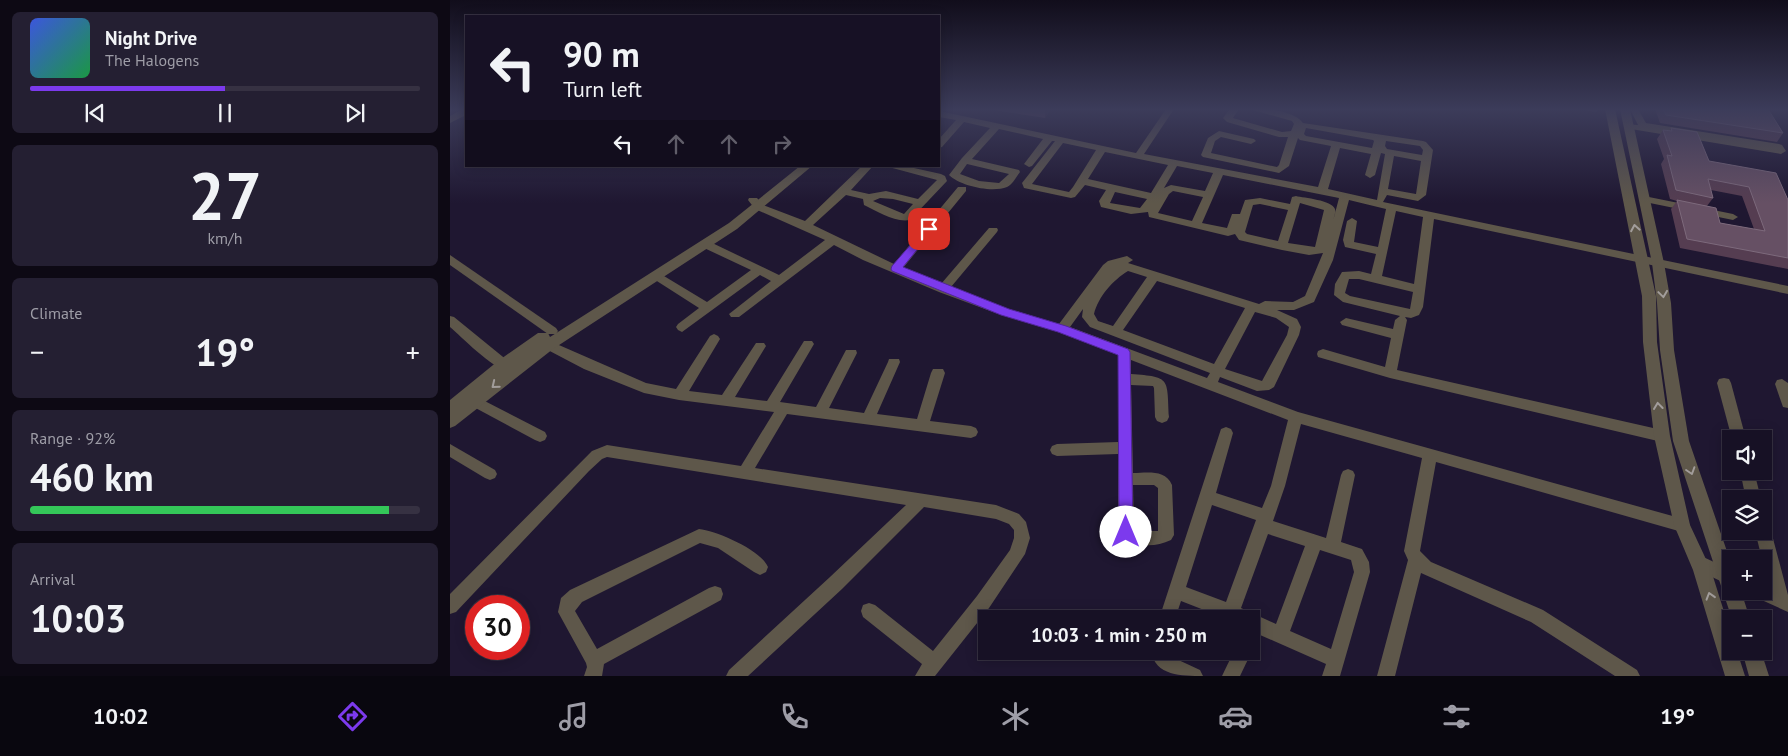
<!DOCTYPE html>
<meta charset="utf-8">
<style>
:root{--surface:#171125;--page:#241f32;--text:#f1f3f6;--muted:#9e9da7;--line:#363142;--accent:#7c3aed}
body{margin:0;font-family:"PT Sans",sans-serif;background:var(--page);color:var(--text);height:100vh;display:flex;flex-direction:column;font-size:19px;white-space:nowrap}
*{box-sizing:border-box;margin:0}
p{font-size:16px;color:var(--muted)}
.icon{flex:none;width:28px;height:28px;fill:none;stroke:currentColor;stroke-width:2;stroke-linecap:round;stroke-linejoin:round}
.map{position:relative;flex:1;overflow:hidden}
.panel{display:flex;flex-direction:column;gap:12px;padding:12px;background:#0d0914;width:450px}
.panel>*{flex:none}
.guide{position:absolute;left:15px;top:15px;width:475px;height:152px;border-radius:0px;box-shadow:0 2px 12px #0003,0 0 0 1px var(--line);background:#171125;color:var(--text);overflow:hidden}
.controls{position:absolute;left:1272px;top:430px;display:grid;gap:10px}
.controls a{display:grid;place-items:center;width:50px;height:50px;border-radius:0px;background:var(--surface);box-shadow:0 2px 12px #0003,0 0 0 1px var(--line);font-size:25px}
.speed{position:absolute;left:15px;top:595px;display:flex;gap:10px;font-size:25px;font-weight:700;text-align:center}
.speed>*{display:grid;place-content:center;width:65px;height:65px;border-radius:50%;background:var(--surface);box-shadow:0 2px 12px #0003,0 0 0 1px var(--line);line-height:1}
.speed .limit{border:8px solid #d22;background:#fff;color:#111}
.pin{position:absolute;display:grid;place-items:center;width:42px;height:42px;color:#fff;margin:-21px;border-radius:10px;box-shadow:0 2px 8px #0006}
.me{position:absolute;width:55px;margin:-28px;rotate:0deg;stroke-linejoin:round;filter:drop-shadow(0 0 4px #0008)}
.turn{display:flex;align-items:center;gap:18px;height:105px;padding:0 15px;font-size:22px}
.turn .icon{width:65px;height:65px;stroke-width:2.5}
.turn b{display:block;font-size:35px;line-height:42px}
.lanes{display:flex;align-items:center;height:48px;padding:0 15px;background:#0003;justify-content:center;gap:25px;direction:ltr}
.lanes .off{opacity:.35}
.big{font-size:38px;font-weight:600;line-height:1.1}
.panel .tile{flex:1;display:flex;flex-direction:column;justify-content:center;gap:8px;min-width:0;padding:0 18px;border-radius:8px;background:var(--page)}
.panel .dial{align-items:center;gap:0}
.dial b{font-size:65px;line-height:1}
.song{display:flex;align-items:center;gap:15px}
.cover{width:60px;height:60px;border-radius:8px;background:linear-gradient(135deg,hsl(230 70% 55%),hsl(140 70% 35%))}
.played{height:5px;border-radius:2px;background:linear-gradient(90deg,var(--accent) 50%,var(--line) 50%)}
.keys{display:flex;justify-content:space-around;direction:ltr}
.heat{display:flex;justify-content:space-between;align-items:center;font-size:28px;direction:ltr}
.charge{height:8px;border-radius:4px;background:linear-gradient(90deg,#34c759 92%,var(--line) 0)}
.trip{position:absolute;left:528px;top:610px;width:282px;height:50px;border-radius:0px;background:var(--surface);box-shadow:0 2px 12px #0003,0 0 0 1px var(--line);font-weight:600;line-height:50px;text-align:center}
.menu{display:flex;height:80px;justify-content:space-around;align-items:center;background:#09070f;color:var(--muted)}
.menu .icon{width:35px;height:35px}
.menu .on{color:var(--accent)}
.menu b{font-size:22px;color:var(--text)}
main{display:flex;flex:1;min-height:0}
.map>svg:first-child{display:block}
</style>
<main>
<section class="panel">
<div class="tile">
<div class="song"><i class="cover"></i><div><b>Night Drive</b><p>The Halogens</p></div></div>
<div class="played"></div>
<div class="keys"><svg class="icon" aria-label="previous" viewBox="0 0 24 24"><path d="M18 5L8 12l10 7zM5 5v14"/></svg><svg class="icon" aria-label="pause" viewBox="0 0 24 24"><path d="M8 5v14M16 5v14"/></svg><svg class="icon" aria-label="next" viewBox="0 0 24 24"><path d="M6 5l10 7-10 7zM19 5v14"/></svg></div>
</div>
<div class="tile dial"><b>27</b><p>km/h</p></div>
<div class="tile"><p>Climate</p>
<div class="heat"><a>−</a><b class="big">19°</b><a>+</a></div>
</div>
<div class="tile"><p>Range · 92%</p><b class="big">460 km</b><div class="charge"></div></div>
<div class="tile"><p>Arrival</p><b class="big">10:03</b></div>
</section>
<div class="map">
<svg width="1338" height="676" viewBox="0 0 1338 676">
<rect width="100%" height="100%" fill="#1f1731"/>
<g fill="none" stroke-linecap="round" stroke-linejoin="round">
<g fill="#5e574a" fill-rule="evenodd">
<path d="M13 109H16V115L0 123V116Z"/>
<path d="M716 109H724L694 154 868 187 881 146 850 140 848 138 839 166 829 173 753 157 751 155 758 138 769 131 804 139 806 141 801 144 771 137 765 141 761 153 827 167 829 165 838 137H829L777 122 773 118 780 109H789L783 118 832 132 841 131 844 124 842 121 799 109C814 108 843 110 853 123L973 141 976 142 983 150 976 195 968 201 937 195 933 202 1338 286V294L984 219 973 307 969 315 961 318 955 317 957 320 947 370 1212 430 1217 432 1219 436 1217 440 1212 442 940 378 868 357 867 354 868 351 873 349 935 367 941 338 892 325 890 322 896 318 943 329 945 320 950 316 893 302 884 295 885 284 892 272 909 271 921 274 926 254 895 247 893 240 897 221 902 218 907 221 904 242 928 247 936 209 899 200 883 260 864 302 844 310H827L847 319 851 327 849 335 824 387 819 390 807 391 770 377 768 382 848 412 1237 520 1240 525 1237 530 1232 532 986 462 970 551 981 562 1093 610 1187 670 1190 676H1165L1081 622 971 573 945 676H927L958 560 954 551 972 458 851 424 835 486 823 521 876 538 891 475 893 471 898 469 903 471 905 475 891 542 912 549 919 562 920 572 890 676H872L876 664 801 631V619H777L731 601 725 619H709L771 429 776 427 781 429 783 433 766 493 812 508 821 486 838 420 681 360V374C721 377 717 378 719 417L717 421 712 423 707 421 705 417 704 388 703 386 681 385 683 473C697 473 715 469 722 485L724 535 721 540C704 548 687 547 671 537L668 532V454L607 456 602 454 600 450 602 446 607 444 668 442V355L608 332 551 315 489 292 413 260 384 245 289 317H281L279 314 321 281 310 275 232 332 228 330 226 327 228 324 249 308 199 276 201 273H209L257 302 301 270 252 247 250 244 256 240 329 275 375 240 305 209 298 200 299 198H307L313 205 355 221 412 166H423L401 190 419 194 436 191 468 199 487 180 435 166H455L491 174 495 176 497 181 460 220C445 223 427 211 414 205L413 199 396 195 363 225 444 264 508 187H516V191L453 268 491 284 539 228H547L548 230 547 232 501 287 559 309 609 324 653 265 658 261 677 256 683 260 678 263 809 304 815 301 843 302 855 296 873 253 859 255 832 250 789 240 785 234 778 236 699 217 698 212 681 214 651 207 649 201 656 190 635 185 625 197 621 198 574 188 572 183 605 141H602L582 166 579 167 574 164 593 139 549 129 522 159 569 170 570 172C566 177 563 184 557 187 542 193 510 186 499 175L512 158 540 128 514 122 492 147 489 148V139L506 120 489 117V111L686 153ZM856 128 923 140 924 141 922 148 856 136 854 134ZM936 141 970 146 973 150 972 155 937 149 935 146ZM613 143 646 150 623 187 619 192 582 184ZM890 148 921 154 915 175 920 178 925 175 931 153 935 154 927 200 878 189ZM655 152 718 165 701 193 638 179ZM944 156 971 161 966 194 938 189ZM517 164 559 174 549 183 529 181 510 174ZM727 166 763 173 755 191 721 185 714 188ZM773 175 889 198 883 221C884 217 886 213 885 209 882 200 854 198 846 196L842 197 840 204 810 198 795 200 790 214H782L777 228 752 223ZM723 191 753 197 742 221 708 213 719 194ZM665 192 697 199 690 208 660 203ZM430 198 443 199 463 204 454 214 423 201ZM850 203 874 210 865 247 838 243ZM810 204 838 210 828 241 797 234 795 232 803 205ZM946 211 973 217 964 284 932 276ZM678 271 697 277 663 326 648 321 644 314C648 297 663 280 678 271ZM899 279H909L963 292 960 309 900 296 895 293ZM707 281 795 308 764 364 673 330ZM633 309 632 317 640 327 760 373 757 378 620 327ZM805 312 826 318 839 327 837 335 812 381 775 369ZM683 485H704L708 488V531H696L684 528ZM762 505 806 520 776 602 736 587ZM818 534 855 546 826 624 791 608ZM870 550 901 560 904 572 881 649 840 631Z"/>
<path d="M1180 109H1188L1196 123 1329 144 1332 145 1336 151 1331 154 1175 128V124L1188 125Z"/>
<path d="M1194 196 1283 214 1288 217 1283 220 1190 201 1189 199 1190 197Z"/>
<path d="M0 255 106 328 108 331 106 334H98L0 265Z"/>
<path d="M0 316 4 317 58 361 68 365 69 369 68 373C51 378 13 338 0 327Z"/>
<path d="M264 334 268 336 270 339 239 391 272 395 306 343H314L316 346 285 397 317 401 354 341H362L364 344 330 402 366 407 396 350H406L407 353 379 408 414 413 438 362 439 359H449L450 362 427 414 467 419 481 373 483 369H493L495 373 480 421 521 426 526 428 528 432 526 436 521 438 337 414 305 468 546 505 569 514 576 522 580 538 575 554 539 608 485 676H465L472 664 413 617 411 611 413 605 419 603 425 605 483 651 527 596 560 550 564 538V530L559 524 546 519 474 507 392 589 298 676H276L279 670 380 577 456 505 157 457 152 459 139 471 6 612 0 614V594L142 451 157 445 291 466 324 412 229 400 194 393 134 369 94 348 92 345 94 342H102L196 383 226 389 260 336Z"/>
<path d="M1274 378 1279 379 1281 383 1296 439H1282L1267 383 1269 379Z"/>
<path d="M1332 379 1338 383V408L1333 407 1325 384 1327 380Z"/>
<path d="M25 396 95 432 97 436 95 440 90 442 85 440 20 405 18 401 20 397Z"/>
<path d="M0 444 45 470 47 474 45 478 40 480 35 478 0 457Z"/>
<path d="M1290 471H1304L1311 499H1296Z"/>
<path d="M1314 524 1318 526 1321 531 1338 595V612L1305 597 1303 591H1314V584L1318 586 1314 559H1312L1305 531H1314Z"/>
<path d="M249 529C267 531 311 550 318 567L316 572 310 575 304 572 268 548 250 543 132 602 125 611 147 649 259 588 265 586 271 588 273 594 271 600 154 664 152 676H134L137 667 136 663 108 612 111 598 120 590Z"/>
<path d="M1249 555 1281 570V586L1243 568 1241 563 1243 558Z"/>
<path d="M801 650 802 651 790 676H772L784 651Z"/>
<path d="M701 651H719L722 657 750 670 753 676C732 676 705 676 701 651Z"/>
</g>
<g fill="#5e574a" fill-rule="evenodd">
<path d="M1155 109H1165L1206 296 1207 342 1220 436 1240 525 1261 570 1281 634V651H1287L1295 676H1275L1243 570 1224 525 1204 436 1193 342 1192 296Z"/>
<path d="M1170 109H1180L1214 263 1221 303 1224 350 1239 441 1281 563V591H1291L1300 619H1282L1223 441 1210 350 1207 303 1202 263Z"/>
<path d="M350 166H362L287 229 103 349 5 426 0 428V400L48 361 88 333H98L100 337 279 223Z"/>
<path d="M1292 651H1311L1319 676H1299Z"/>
</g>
</g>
<g fill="#553d51" fill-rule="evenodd">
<path d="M537 109H601L595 118Z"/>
<path d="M1127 109H1148L1146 112Z"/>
<path d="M1205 109H1319L1318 110 1333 133 1327 142 1210 123Z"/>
<path d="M1221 128 1259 161 1338 200V269L1230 248 1221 209 1227 201 1220 199 1211 164 1214 159 1207 139 1213 130 1219 131ZM1261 190 1292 196 1304 229 1270 223 1257 206 1263 198Z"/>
</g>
<path fill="#38253c" d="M595 109H601L595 118Z"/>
<g fill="#665064" stroke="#7d6a7c">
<path d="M1213 109H1318L1333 133 1216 115Z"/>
<path d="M1221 128 1247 132 1259 161 1326 173 1338 200V258L1237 239 1227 200 1266 208 1270 223 1315 231 1299 187 1258 179 1263 198 1226 190 1217 155 1222 156 1213 130 1222 131Z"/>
</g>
<defs><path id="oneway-chevron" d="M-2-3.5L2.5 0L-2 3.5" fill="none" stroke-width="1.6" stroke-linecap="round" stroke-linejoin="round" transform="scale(1.25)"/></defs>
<g stroke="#a29d9b">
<use href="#oneway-chevron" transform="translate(1185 228) rotate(-100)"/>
<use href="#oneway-chevron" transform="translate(1213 294) rotate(82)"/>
<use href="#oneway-chevron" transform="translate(45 385) rotate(141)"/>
<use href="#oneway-chevron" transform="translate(1208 406) rotate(-97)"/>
<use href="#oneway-chevron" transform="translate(1241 471) rotate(72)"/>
<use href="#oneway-chevron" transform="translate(1260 596) rotate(-107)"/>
</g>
<linearGradient id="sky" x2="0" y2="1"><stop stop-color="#110d1b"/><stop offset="0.54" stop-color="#3c3c5a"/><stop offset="1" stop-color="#3c3c5a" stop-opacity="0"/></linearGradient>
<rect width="1338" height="203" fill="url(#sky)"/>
<path fill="#7c3aed" stroke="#51269a" d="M479 226 484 229 453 267 559 309 616 326 678 349 680 352 683 532 681 537 676 539 671 537 669 532 668 355 608 332 551 315 442 271 441 269 442 266 476 227Z"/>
</svg>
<div class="controls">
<a><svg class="icon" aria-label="sound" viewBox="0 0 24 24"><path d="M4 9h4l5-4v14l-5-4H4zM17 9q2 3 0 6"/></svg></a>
<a><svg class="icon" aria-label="layers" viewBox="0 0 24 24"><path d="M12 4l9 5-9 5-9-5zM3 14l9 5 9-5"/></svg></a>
<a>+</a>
<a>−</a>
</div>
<div class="speed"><div class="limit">30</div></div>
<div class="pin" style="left:479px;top:229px;background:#d93025"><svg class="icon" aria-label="arrive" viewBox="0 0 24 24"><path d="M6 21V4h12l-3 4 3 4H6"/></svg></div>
<svg class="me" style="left:676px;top:532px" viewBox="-20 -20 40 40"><circle r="19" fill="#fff"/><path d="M0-13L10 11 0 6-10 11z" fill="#7c3aed"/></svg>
<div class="trip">10:03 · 1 min · 250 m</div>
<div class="guide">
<div class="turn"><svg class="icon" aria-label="left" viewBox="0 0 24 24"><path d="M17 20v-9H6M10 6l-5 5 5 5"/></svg><div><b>90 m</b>Turn left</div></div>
<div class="lanes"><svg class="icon" aria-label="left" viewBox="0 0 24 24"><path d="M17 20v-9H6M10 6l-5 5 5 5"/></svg><svg class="icon off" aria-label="ahead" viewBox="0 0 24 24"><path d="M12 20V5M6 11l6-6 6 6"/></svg><svg class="icon off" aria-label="ahead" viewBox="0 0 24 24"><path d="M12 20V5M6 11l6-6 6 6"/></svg><svg class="icon off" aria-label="right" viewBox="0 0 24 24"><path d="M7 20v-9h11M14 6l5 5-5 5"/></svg></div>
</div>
</div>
</main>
<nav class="menu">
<b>10:02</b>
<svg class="icon on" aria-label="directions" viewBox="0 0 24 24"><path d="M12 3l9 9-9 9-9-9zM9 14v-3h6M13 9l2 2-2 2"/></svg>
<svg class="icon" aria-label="music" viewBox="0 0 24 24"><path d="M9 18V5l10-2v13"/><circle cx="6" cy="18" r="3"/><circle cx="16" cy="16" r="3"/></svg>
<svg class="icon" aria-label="phone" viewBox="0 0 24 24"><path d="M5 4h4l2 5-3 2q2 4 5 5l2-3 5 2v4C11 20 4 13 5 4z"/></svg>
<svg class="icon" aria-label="climate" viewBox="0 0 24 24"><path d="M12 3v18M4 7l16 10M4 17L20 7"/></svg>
<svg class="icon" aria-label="car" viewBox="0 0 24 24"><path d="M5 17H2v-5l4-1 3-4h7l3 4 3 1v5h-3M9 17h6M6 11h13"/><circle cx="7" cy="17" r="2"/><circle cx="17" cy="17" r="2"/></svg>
<svg class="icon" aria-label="filters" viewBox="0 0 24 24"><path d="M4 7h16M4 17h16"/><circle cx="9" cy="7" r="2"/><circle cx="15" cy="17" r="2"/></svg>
<b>19°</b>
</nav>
